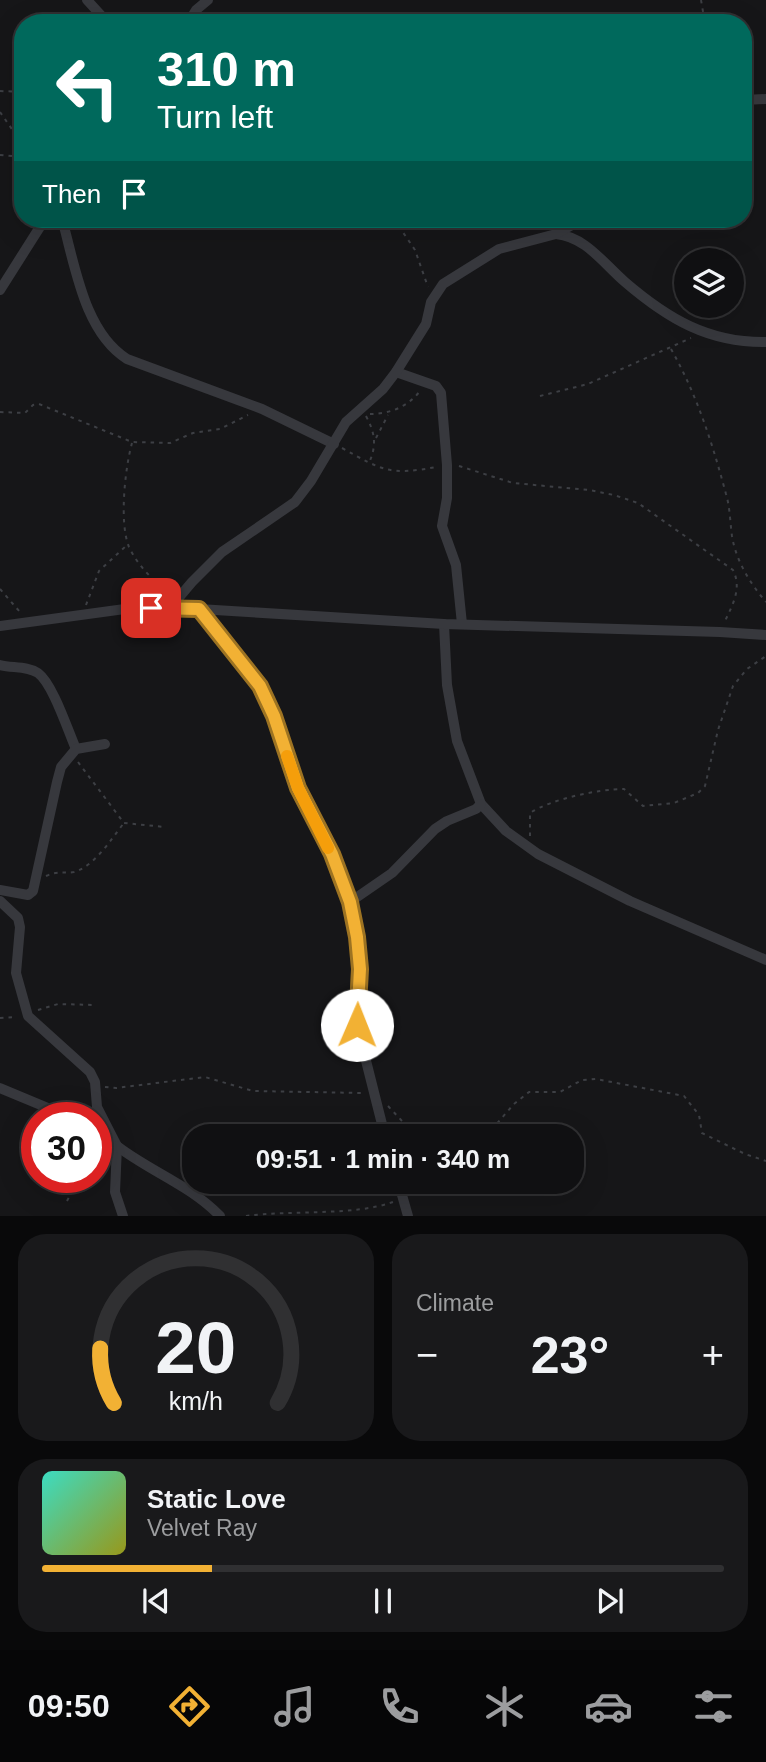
<!DOCTYPE html>
<meta charset="utf-8">
<style>
:root{--surface:#101012;--page:#19191b;--text:#f1f3f6;--muted:#9c9d9f;--line:#303032;--accent:#f2b134}
body{margin:0;font-family:Arial,sans-serif;background:var(--page);color:var(--text);height:100vh;display:flex;flex-direction:column;font-size:26px;white-space:nowrap}
*{box-sizing:border-box;margin:0}
p{font-size:23px;color:var(--muted)}
.icon{flex:none;width:38px;height:38px;fill:none;stroke:currentColor;stroke-width:2;stroke-linecap:round;stroke-linejoin:round}
.map{position:relative;height:1216px;overflow:hidden}
.side{display:flex;flex-direction:column;gap:18px;padding:18px;background:#09090a;flex:1}
.side>*{flex:none}
.top-card{position:absolute;left:14px;top:14px;width:738px;height:214px;border-radius:28px;box-shadow:0 7px 28px #0002,0 0 0 2px var(--line);background:#00695c;color:#fff;overflow:hidden}
.buttons{position:absolute;left:674px;top:248px;display:grid;gap:14px}
.buttons a{display:grid;place-items:center;width:70px;height:70px;border-radius:50%;background:var(--surface);box-shadow:0 7px 28px #0002,0 0 0 2px var(--line);font-size:35px}
.speed{position:absolute;left:21px;top:1102px;display:flex;gap:14px;font-size:35px;font-weight:700;text-align:center}
.speed>*{display:grid;place-content:center;width:91px;height:91px;border-radius:50%;background:var(--surface);box-shadow:0 7px 28px #0002,0 0 0 2px var(--line);line-height:1}
.speed .limit{border:10px solid #d22;background:#fff;color:#111}
.pin{position:absolute;display:grid;place-items:center;width:60px;height:60px;color:#fff;margin:-30px;border-radius:14px;box-shadow:0 4px 10px #0006}
.me{position:absolute;width:77px;margin:-38px;rotate:1deg;stroke-linejoin:round;filter:drop-shadow(0 0 5px #0008)}
.turn{display:flex;align-items:center;gap:24px;height:147px;padding:0 28px;font-size:32px}
.turn .icon{width:91px;height:91px;stroke-width:2.5}
.turn b{display:block;font-size:49px;line-height:60px}
.then{display:flex;align-items:center;height:66px;padding:0 28px;background:#0003;gap:14px;font-size:26px}
.big{font-size:52px;font-weight:600;line-height:1.1}
.side .widget{flex:1;display:flex;flex-direction:column;justify-content:center;gap:10px;min-width:0;padding:0 24px;border-radius:28px;background:var(--page)}
.side .dial{align-items:center;gap:0}
.dial svg{height:182px;overflow:visible;fill:none;stroke:var(--line);stroke-width:7;stroke-linecap:round;text-anchor:middle}
.dial text{fill:var(--text);stroke:none}
.song{display:flex;align-items:center;gap:21px}
.cover{width:84px;height:84px;border-radius:10px;background:linear-gradient(135deg,hsl(170 70% 55%),hsl(60 70% 35%))}
.played{height:7px;border-radius:4px;background:linear-gradient(90deg,var(--accent) 25%,var(--line) 25%)}
.keys{display:flex;justify-content:space-around;direction:ltr}
.heat{display:flex;justify-content:space-between;align-items:center;font-size:38px;direction:ltr}
.side .tiles{flex:1;display:grid;gap:18px;grid-template-columns:1fr 1fr}
.widget:last-child{grid-column:span 2}
.trip{position:absolute;left:182px;top:1124px;width:402px;height:70px;border-radius:28px;background:var(--surface);box-shadow:0 7px 28px #0002,0 0 0 2px var(--line);font-weight:600;line-height:70px;text-align:center}
.tabs{display:flex;height:112px;justify-content:space-around;align-items:center;background:#060607;color:var(--muted)}
.tabs .icon{width:49px;height:49px}
.tabs .current{color:var(--accent)}
.tabs b{font-size:32px;color:var(--text)}
.map>svg:first-child{display:block}
</style>
<div class="map">
<svg width="766" height="1216" viewBox="0 0 766 1216">
<rect width="100%" height="100%" fill="#161618"/>
<g fill="none" stroke-linecap="round" stroke-linejoin="round">
<g stroke="#3d3f44" stroke-width="2" stroke-dasharray="3.5 5" stroke-linecap="butt">
<path d="M701 0 705 23"/>
<path d="M0 91 23 92"/>
<path d="M0 112 23 145"/>
<path d="M0 155 23 157"/>
<path d="M394 219 415 250 428 287"/>
<path d="M671 349C697 395 712 442 726 494 730 507 730 522 732 536 736 561 750 583 766 602"/>
<path d="M540 396 588 384 691 338"/>
<path d="M0 412 25 413 33 405 39 404 132 442 170 443 193 433 220 429 248 415"/>
<path d="M370 414C389 414 408 407 420 391"/>
<path d="M366 416C375 433 377 445 369 463"/>
<path d="M376 438 388 415"/>
<path d="M132 443C125 468 119 523 129 547 138 566 153 580 168 593"/>
<path d="M342 448C382 470 389 476 436 467"/>
<path d="M459 466 513 483 589 490 614 495 638 503 733 570C742 588 733 604 725 621"/>
<path d="M0 589 20 612"/>
<path d="M86 605 99 571 127 545"/>
<path d="M78 762 124 823 165 827"/>
<path d="M530 836V813C551 799 599 789 624 789L643 806 674 803 698 793 705 786 718 730 733 686 747 669 766 656"/>
<path d="M46 876C59 870 64 874 74 872 95 866 111 839 124 823"/>
<path d="M38 1010 58 1004 94 1005"/>
<path d="M0 1018 16 1017"/>
<path d="M105 1087 116 1088 205 1077 253 1091 363 1093"/>
<path d="M388 1106 416 1136"/>
<path d="M486 1136 514 1104 529 1092H560L582 1080 596 1079 684 1096 699 1115 702 1133 745 1154 766 1161"/>
<path d="M96 1143 100 1137"/>
<path d="M67 1201 79 1178"/>
<path d="M246 1216C291 1210 355 1216 393 1202"/>
</g>
<g stroke="#37383d" stroke-width="10">
<path d="M87 0 108 23"/>
<path d="M188 23 196 10 208 0"/>
<path d="M744 100 766 99"/>
<path d="M62 219C75 265 84 332 127 359L262 409 334 444"/>
<path d="M552 219 564 229"/>
<path d="M556 234C586 237 603 263 625 282 668 319 709 343 766 342"/>
<path d="M0 290 45 219"/>
<path d="M396 372 436 386 441 393 447 465V498L442 526 456 565 462 624"/>
<path d="M170 608 192 582 222 552 295 502 311 481 346 422 383 389 396 372 426 324 431 302 443 284 499 249 556 234 583 219"/>
<path d="M199 609 260 686 273 716 298 788 332 854 350 902 359 953 357 1025 385 1136"/>
<path d="M444 624 447 685 457 741 481 804 506 831 538 854 630 901 766 960"/>
<path d="M0 626 132 608 199 609 444 624 720 632 766 635"/>
<path d="M0 665C12 668 28 666 38 673 53 684 68 731 76 749"/>
<path d="M0 890 28 895 33 891 57 782 61 767 76 749 105 744"/>
<path d="M0 901 18 918 20 927 16 973 28 1016 90 1072 95 1082 97 1107 117 1146 115 1192 123 1216"/>
<path d="M350 902 392 873 435 829 447 821 476 809 481 804"/>
<path d="M0 1088 72 1118"/>
<path d="M117 1146C151 1172 190 1185 220 1216"/>
<path d="M398 1181 408 1216"/>
</g>
</g>
<g fill="none" stroke-linecap="round" stroke-linejoin="round">
<defs>
<path id="route" d="M151 608 199 609 260 686 274 716 298 788 332 854 350 902 357 937 360 969 357 1025"/>
</defs>
<use href="#route" stroke="#9d7322" stroke-width="18"/>
<use href="#route" stroke="#f2b134" stroke-width="12"/>
<path stroke="#f59e0b" stroke-width="12" d="M287 756 298 788 328 848"/>
</g>
</svg>
<div class="buttons">
<a><svg class="icon" aria-label="layers" viewBox="0 0 24 24"><path d="M12 4l9 5-9 5-9-5zM3 14l9 5 9-5"/></svg></a>
</div>
<div class="speed"><div class="limit">30</div></div>
<div class="pin" style="left:151px;top:608px;background:#d93025"><svg class="icon" aria-label="arrive" viewBox="0 0 24 24"><path d="M6 21V4h12l-3 4 3 4H6"/></svg></div>
<svg class="me" style="left:357px;top:1025px" viewBox="-20 -20 40 40"><circle r="19" fill="#fff"/><path d="M0-13L10 11 0 6-10 11z" fill="#f2b134"/></svg>
<div class="trip">09:51 · 1 min · 340 m</div>
<div class="top-card">
<div class="turn"><svg class="icon" aria-label="left" viewBox="0 0 24 24"><path d="M17 20v-9H6M10 6l-5 5 5 5"/></svg><div><b>310 m</b>Turn left</div></div>
<div class="then">Then<svg class="icon" aria-label="arrive" viewBox="0 0 24 24"><path d="M6 21V4h12l-3 4 3 4H6"/></svg></div>
</div>
</div>
<section class="side">
<div class="tiles">
<div class="widget dial"><svg viewBox="0 0 100 80">
<path d="M14 69A42 42 0 1 1 86 69"/>
<path d="M14 69A42 42 0 0 1 8 45" stroke="#f2b134"/>
<text x="50" y="56" font-size="32" font-weight="700">20</text>
<text x="50" y="72" font-size="11">km/h</text>
</svg></div>
<div class="widget"><p>Climate</p>
<div class="heat"><a>−</a><b class="big">23°</b><a>+</a></div>
</div>
<div class="widget">
<div class="song"><i class="cover"></i><div><b>Static Love</b><p>Velvet Ray</p></div></div>
<div class="played"></div>
<div class="keys"><svg class="icon" aria-label="previous" viewBox="0 0 24 24"><path d="M18 5L8 12l10 7zM5 5v14"/></svg><svg class="icon" aria-label="pause" viewBox="0 0 24 24"><path d="M8 5v14M16 5v14"/></svg><svg class="icon" aria-label="next" viewBox="0 0 24 24"><path d="M6 5l10 7-10 7zM19 5v14"/></svg></div>
</div>
</div>
</section>
<nav class="tabs">
<b>09:50</b>
<svg class="icon current" aria-label="directions" viewBox="0 0 24 24"><path d="M12 3l9 9-9 9-9-9zM9 14v-3h6M13 9l2 2-2 2"/></svg>
<svg class="icon" aria-label="music" viewBox="0 0 24 24"><path d="M9 18V5l10-2v13"/><circle cx="6" cy="18" r="3"/><circle cx="16" cy="16" r="3"/></svg>
<svg class="icon" aria-label="phone" viewBox="0 0 24 24"><path d="M5 4h4l2 5-3 2q2 4 5 5l2-3 5 2v4C11 20 4 13 5 4z"/></svg>
<svg class="icon" aria-label="climate" viewBox="0 0 24 24"><path d="M12 3v18M4 7l16 10M4 17L20 7"/></svg>
<svg class="icon" aria-label="car" viewBox="0 0 24 24"><path d="M5 17H2v-5l4-1 3-4h7l3 4 3 1v5h-3M9 17h6M6 11h13"/><circle cx="7" cy="17" r="2"/><circle cx="17" cy="17" r="2"/></svg>
<svg class="icon" aria-label="filters" viewBox="0 0 24 24"><path d="M4 7h16M4 17h16"/><circle cx="9" cy="7" r="2"/><circle cx="15" cy="17" r="2"/></svg>
</nav>
